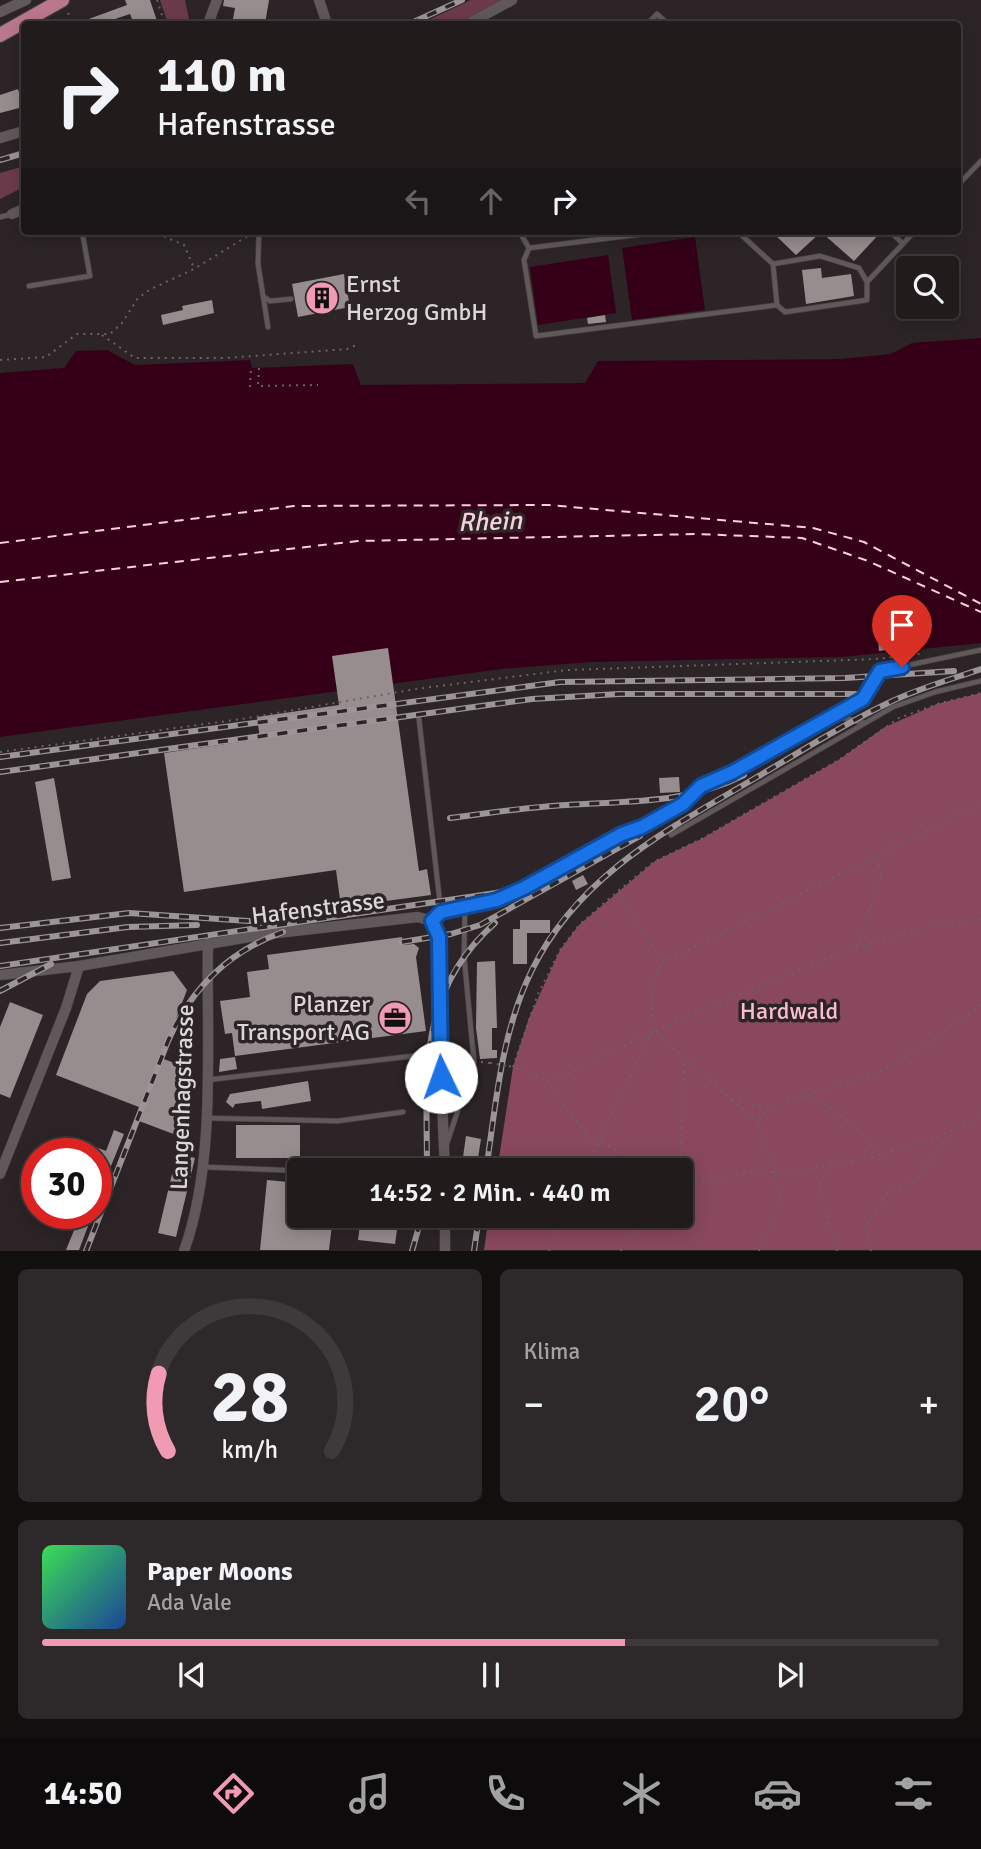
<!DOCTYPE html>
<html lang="de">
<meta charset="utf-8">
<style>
:root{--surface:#211b1c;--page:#2d2829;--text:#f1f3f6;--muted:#a2a1a3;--line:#3e393b;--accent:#f09ab4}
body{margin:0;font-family:Signika,sans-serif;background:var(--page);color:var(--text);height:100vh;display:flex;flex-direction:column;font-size:26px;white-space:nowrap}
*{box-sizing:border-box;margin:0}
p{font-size:23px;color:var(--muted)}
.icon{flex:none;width:38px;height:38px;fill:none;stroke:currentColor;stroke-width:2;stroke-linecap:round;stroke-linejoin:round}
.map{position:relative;height:1251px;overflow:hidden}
.sheet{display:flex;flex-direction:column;gap:18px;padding:18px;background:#120f0f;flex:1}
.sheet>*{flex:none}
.top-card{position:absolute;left:21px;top:21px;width:940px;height:214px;border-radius:7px;box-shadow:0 4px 18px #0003,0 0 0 2px var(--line);background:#211b1c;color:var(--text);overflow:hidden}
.controls{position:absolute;left:896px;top:256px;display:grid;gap:14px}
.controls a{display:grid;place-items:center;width:63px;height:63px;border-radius:7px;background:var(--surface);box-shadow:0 4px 18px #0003,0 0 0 2px var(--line);font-size:35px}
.speed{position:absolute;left:21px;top:1138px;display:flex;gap:14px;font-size:35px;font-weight:700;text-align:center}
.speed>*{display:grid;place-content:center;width:91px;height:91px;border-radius:50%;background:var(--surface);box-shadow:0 4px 18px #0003,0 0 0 2px var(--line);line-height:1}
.speed .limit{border:10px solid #d22;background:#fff;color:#111}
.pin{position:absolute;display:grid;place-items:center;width:60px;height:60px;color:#fff;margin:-72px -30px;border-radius:50% 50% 50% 0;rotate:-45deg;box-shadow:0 0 7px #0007}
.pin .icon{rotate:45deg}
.me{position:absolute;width:77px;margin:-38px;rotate:357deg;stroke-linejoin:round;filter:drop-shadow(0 0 5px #0008)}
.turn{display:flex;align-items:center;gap:24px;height:147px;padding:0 21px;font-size:32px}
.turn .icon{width:91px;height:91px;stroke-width:2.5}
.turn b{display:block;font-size:49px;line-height:60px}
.lanes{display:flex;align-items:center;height:66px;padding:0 21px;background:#0003;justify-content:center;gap:35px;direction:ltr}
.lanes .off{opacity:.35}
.big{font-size:52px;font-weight:600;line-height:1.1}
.sheet .widget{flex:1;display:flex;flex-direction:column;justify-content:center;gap:10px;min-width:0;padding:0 24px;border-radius:10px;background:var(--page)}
.sheet .dial{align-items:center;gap:0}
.dial svg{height:182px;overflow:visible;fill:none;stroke:var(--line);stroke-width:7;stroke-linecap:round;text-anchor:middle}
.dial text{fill:var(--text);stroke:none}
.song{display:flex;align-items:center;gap:21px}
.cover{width:84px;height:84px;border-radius:10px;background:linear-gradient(135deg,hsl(130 70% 55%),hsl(220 70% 35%))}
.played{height:7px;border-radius:4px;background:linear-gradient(90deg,var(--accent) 65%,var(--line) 65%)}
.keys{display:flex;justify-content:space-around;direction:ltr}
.heat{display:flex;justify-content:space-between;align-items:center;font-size:38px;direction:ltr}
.sheet .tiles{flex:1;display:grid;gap:18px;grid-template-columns:1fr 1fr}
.widget:last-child{grid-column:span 2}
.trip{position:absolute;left:287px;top:1158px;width:406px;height:70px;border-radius:7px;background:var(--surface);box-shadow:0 4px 18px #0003,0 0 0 2px var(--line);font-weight:600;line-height:70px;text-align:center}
.tabs{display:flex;height:112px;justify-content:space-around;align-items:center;background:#0d0b0b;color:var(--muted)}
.tabs .icon{width:49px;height:49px}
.tabs .active{color:var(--accent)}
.tabs b{font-size:32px;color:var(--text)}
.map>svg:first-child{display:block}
</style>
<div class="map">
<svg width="981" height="1251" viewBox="0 0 981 1251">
<rect width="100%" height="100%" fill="#2c2426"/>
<g fill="#6b3b4b">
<path d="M160 0H185L189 19 168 24Z"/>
<path d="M471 0H505L456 24H420Z"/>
<path d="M24 166V187L0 199V173Z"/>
</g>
<path fill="#89485d" d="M981 693V1250H484L489 1216H681V1171H497L513 1067 529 1018 560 950 579 925 655 861 703 838 840 759 885 727 937 704Z"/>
<g fill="#350017">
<path d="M695 237 705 310 632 320 622 248Z"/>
<path d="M608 255 616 313 538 325 530 267Z"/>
<path d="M981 338V643L841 657 590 662 501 669 0 737V373L64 368 76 351 107 350 135 365 250 360 252 368 353 364 361 385 585 383 598 361 841 359 891 354 912 343Z"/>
</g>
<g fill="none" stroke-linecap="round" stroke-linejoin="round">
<g stroke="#f9d0db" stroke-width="2" stroke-dasharray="9 7" stroke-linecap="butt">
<path d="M0 543 294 506 549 505 813 528 864 542 981 604"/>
<path d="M0 582 358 541 697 534 802 538 868 561 981 612"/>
</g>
</g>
<g fill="#978d8f">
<path d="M125 0H150L158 24H134L130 14 100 24H75L127 5Z"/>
<path d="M224 0H269L265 24H232L235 8 223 6Z"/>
<path d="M18 89 23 107 0 113V95Z"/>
<path d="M771 231H882L854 261 821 232 796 255Z"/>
<path d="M821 268 822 278 851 274 854 296 806 304 802 270Z"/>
<path d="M344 274 350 307 298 317 292 284Z"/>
<path d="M212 300 214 313 163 325 161 315 183 310 182 306Z"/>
<path d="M605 315 606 322 588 324 587 318Z"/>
<path d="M902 624 904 648 879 651 877 627Z"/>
<path d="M388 648 419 871 427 869 431 895 341 907 336 870 184 892 164 753 260 739 257 717 339 705 332 656Z"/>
<path d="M679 777 680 792 660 793 659 778Z"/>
<path d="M54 778 71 878 52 881 35 782Z"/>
<path d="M583 875 588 884 576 890 572 881Z"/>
<path d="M520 920H550V933H527V964H513V929H520Z"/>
<path d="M402 937 403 945 414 944 419 948 416 957 426 1031 235 1056 232 1033 225 1034 220 1001 250 997 247 972 269 969 267 955Z"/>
<path d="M495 961 497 1028H492V1050H497V1058L480 1059 476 1028 477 962Z"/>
<path d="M173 971 187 990 161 1058 188 1068 184 1081 187 1082 173 1119 189 1126 184 1138 139 1121 144 1109 56 1075 87 994 100 981Z"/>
<path d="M10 1002 43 1015 10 1098 0 1094V1027Z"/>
<path d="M235 1057 237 1069 219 1072 220 1059Z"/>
<path d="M308 1081 311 1101 262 1109 261 1101 235 1104 233 1108 226 1102 230 1094Z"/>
<rect x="236" y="1125" width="64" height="33"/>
<path d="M114 1130 124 1134 96 1203V1147L106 1151Z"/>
<path d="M466 1136 481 1139 476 1171H461Z"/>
<path d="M177 1153 195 1158 176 1237 158 1233Z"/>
<path d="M267 1180 299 1183V1216H333L329 1250H260Z"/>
<path d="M81 1213H93L79 1250H66Z"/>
<path d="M361 1216H399L395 1244 358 1240Z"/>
<path d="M452 1216H468L467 1225 452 1223Z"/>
</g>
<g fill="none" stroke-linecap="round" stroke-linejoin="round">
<defs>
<g id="service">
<path d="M647 24 657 14 668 24"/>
<path d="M957 186 981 161"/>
<path d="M0 217 12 214"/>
<path d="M259 231 258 264 268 327"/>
<path d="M519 231 529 248 524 260 536 336 777 305 785 312 867 300V282L859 268 820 256 773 264"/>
<path d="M737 231 773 264 777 305"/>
<path d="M890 231 903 244"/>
<path d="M529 248 667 231"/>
<path d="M867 282 915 231"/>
<path d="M29 286 90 276 82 231"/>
<path d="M264 297 270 301 291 299"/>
<path d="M832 715 864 723"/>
<path d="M419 719 441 912"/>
<path d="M623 834 641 827 683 804 701 786 733 772 863 699 880 671 981 650"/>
<path d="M671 835 893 707 935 692 981 681"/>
<path d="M207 1080 439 1053"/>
<path d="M206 1118 338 1121 403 1112"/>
<path d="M447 1143 474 1062 464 956 465 908"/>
<path d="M204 1167 307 1171"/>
</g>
<g id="minor">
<path d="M319 0 327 24"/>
<path d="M0 12 26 0"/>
<path d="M208 24 217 0"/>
<path d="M468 24 512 0"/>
<path d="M0 138 24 131"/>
<path d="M12 214 24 209"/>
<path d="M432 921 439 937 440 1053 445 1171"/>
<path d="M432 921C449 905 476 907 498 899 541 884 582 856 622 834"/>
<path d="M0 975 79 966 268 934 418 917 432 921"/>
<path d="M0 1174 66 1008 79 966"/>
<path d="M184 1251C217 1159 206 1041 208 943"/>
<path d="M445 1251V1216"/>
</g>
<path id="primary" d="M0 35 62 0"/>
</defs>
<use href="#service" stroke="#484244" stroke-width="6"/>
<use href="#minor" stroke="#484244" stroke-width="11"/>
<use href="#primary" stroke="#484244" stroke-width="16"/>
<g stroke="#6a6365" stroke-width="2" stroke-dasharray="2 5" stroke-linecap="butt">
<path d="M157 0 165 24"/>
<path d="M68 13 74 24"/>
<path d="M151 231 184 245 194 268"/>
<path d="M102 335 135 358H226L347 349 359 344"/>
<path d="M0 360 46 357 77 334H110L122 323 138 298 151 289 194 269 251 234"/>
<path d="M259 368 258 386 318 385"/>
<path d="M250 387 251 368"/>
<path d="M0 752 242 719 416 689 567 670 875 659 920 654"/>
<path d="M619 891 661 961"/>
<path d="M857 946 881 876 878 858"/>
<path d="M481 1062 490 1063"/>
<path d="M509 1066 546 1080 559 1079C624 1044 690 1015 758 987 830 957 902 927 981 919"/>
<path d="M513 1067 538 994 560 950 579 925 619 890 655 861 703 838 840 759 899 718 937 704 981 693"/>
<path d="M547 1081 587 1136 660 1171"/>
<path d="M804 1096 819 1101 862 1131 876 1154"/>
<path d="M732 1100 764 1108"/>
<path d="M758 1124 654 1030C651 1005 649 985 662 963L981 804"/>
<path d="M584 1171 653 1031"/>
<path d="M680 1171 684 1060"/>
<path d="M774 1176 830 1165"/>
<path d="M681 1183 701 1182 759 1170 773 1172"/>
<path d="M549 1251 564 1216"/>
<path d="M621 1251 624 1243 656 1216"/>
<path d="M759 1251 782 1197 758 1124 765 1109 879 1072 936 1038 981 1005"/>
<path d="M837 1251 819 1186 821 1178 831 1165 877 1156 952 1131 981 1115"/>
<path d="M871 1251 866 1227 888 1193 919 1177 950 1133"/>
</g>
<use href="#service" stroke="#61585a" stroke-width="4.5"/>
<use href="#minor" stroke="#61585a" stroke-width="10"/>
<use href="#primary" stroke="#ba788c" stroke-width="14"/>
<defs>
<g id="rail">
<path d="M409 24 462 0"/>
<path d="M0 160 24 153"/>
<path d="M0 757 560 682 845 678 954 671"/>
<path d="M0 772 532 699 619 694H855"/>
<path d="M450 818C489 813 528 807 567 805 629 801 687 804 744 775"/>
<path d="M0 928 129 913 262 922"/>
<path d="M402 942 451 934 480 925 640 836"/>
<path d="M0 943 128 927 197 925"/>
<path d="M0 966 496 893 550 880"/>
<path d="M0 991 51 964"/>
<path d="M427 1171C427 1074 416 993 495 923"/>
<path d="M486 1171C496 1103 501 1033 532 970 579 874 669 829 757 777 800 752 842 725 886 704 916 689 949 680 981 669"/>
<path d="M86 1251 168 1041C191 989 229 951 283 932"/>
<path d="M412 1251 422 1216"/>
<path d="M474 1251 479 1216"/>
</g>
</defs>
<use href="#rail" stroke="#9c9597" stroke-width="6"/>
<use href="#rail" stroke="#2c2426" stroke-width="3.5" stroke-dasharray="10" stroke-linecap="butt"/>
<path stroke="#6a6365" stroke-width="2" stroke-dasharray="2 5" stroke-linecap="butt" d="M490 1063 509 1066"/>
</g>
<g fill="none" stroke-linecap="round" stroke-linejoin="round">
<defs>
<path id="route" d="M441 1077 439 937 432 921 441 912 497 900 524 888 622 834 642 827 683 804 701 786 733 772 863 699 880 671 902 667"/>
</defs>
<use href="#route" stroke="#114b97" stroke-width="18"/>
<use href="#route" stroke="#1a73e8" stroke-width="12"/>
</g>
<defs>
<symbol id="building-disc" viewBox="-11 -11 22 22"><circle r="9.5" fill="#f09ab4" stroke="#2c2426"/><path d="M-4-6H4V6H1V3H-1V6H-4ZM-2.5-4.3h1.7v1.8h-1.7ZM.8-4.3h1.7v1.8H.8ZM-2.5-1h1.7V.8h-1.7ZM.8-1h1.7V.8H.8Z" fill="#111"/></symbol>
<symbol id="office-disc" viewBox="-11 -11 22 22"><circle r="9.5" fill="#f09ab4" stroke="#2c2426"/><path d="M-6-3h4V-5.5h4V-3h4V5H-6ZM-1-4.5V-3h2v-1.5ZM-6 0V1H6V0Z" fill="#111"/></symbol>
</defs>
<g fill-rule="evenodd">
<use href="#building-disc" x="303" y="279" width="38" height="38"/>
<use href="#office-disc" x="376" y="999" width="38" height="38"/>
</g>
<g text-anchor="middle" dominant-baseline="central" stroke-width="7" stroke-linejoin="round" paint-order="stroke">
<g font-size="24" fill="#ddd7d9" stroke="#2c2426" text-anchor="start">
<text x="346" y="284">Ernst<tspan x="346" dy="28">Herzog GmbH</tspan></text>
<text x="370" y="1004" text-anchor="end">Planzer<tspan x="370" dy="28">Transport AG</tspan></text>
</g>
<g font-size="24" fill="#ddd7d9" stroke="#2c2426">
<text transform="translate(318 908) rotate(-7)">Hafenstrasse</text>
<text transform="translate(182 1097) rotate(-88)">Langenhagstrasse</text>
</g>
<g font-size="24" fill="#f9bdce" stroke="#2c2426">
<text x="789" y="1011">Hardwald</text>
</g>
<g font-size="26" font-style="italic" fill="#f9d0db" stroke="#2c2426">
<text transform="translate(490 522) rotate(-2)">Rhein</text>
</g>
</g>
</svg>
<div class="controls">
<a><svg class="icon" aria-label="search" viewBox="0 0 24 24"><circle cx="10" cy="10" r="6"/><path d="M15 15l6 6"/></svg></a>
</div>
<div class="speed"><div class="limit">30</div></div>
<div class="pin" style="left:902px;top:667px;background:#d93025"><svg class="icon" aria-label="arrive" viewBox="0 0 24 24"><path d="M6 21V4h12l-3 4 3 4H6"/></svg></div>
<svg class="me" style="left:441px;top:1077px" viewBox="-20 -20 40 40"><circle r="19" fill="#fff"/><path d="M0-13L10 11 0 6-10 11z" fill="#1a73e8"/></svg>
<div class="trip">14:52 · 2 Min. · 440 m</div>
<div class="top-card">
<div class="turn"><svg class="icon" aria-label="right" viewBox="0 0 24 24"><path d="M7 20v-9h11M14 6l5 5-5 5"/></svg><div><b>110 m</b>Hafenstrasse</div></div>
<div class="lanes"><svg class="icon off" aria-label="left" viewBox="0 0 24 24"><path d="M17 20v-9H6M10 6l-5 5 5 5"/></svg><svg class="icon off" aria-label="ahead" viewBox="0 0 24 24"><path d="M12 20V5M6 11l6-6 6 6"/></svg><svg class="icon" aria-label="right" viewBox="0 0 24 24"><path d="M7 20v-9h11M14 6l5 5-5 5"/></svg></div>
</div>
</div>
<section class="sheet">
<div class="tiles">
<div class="widget dial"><svg viewBox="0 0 100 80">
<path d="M14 69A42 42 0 1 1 86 69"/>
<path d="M14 69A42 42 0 0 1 10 35" stroke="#f09ab4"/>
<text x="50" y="56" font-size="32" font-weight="700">28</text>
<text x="50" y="72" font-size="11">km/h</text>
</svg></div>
<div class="widget"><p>Klima</p>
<div class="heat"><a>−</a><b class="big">20°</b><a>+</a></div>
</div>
<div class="widget">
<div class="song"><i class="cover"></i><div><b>Paper Moons</b><p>Ada Vale</p></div></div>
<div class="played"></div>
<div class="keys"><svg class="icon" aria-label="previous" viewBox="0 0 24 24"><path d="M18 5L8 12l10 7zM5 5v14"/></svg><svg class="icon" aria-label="pause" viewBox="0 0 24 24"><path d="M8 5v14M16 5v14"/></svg><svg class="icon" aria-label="next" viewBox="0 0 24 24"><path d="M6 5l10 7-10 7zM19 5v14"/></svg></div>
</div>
</div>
</section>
<nav class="tabs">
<b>14:50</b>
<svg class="icon active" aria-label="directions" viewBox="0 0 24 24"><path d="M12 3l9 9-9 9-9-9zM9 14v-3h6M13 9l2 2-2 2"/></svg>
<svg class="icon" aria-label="music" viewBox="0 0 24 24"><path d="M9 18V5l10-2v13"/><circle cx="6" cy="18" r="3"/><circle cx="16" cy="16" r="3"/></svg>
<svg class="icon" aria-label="phone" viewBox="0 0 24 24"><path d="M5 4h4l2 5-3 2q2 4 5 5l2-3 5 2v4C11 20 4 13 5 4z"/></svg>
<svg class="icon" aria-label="climate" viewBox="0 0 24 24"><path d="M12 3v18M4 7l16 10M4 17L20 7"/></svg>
<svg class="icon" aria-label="car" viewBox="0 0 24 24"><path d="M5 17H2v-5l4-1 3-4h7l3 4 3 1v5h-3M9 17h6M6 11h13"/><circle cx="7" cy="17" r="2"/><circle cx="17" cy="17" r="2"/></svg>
<svg class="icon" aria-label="filters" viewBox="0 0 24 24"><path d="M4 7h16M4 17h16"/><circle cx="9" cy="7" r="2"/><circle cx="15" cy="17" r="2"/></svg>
</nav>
